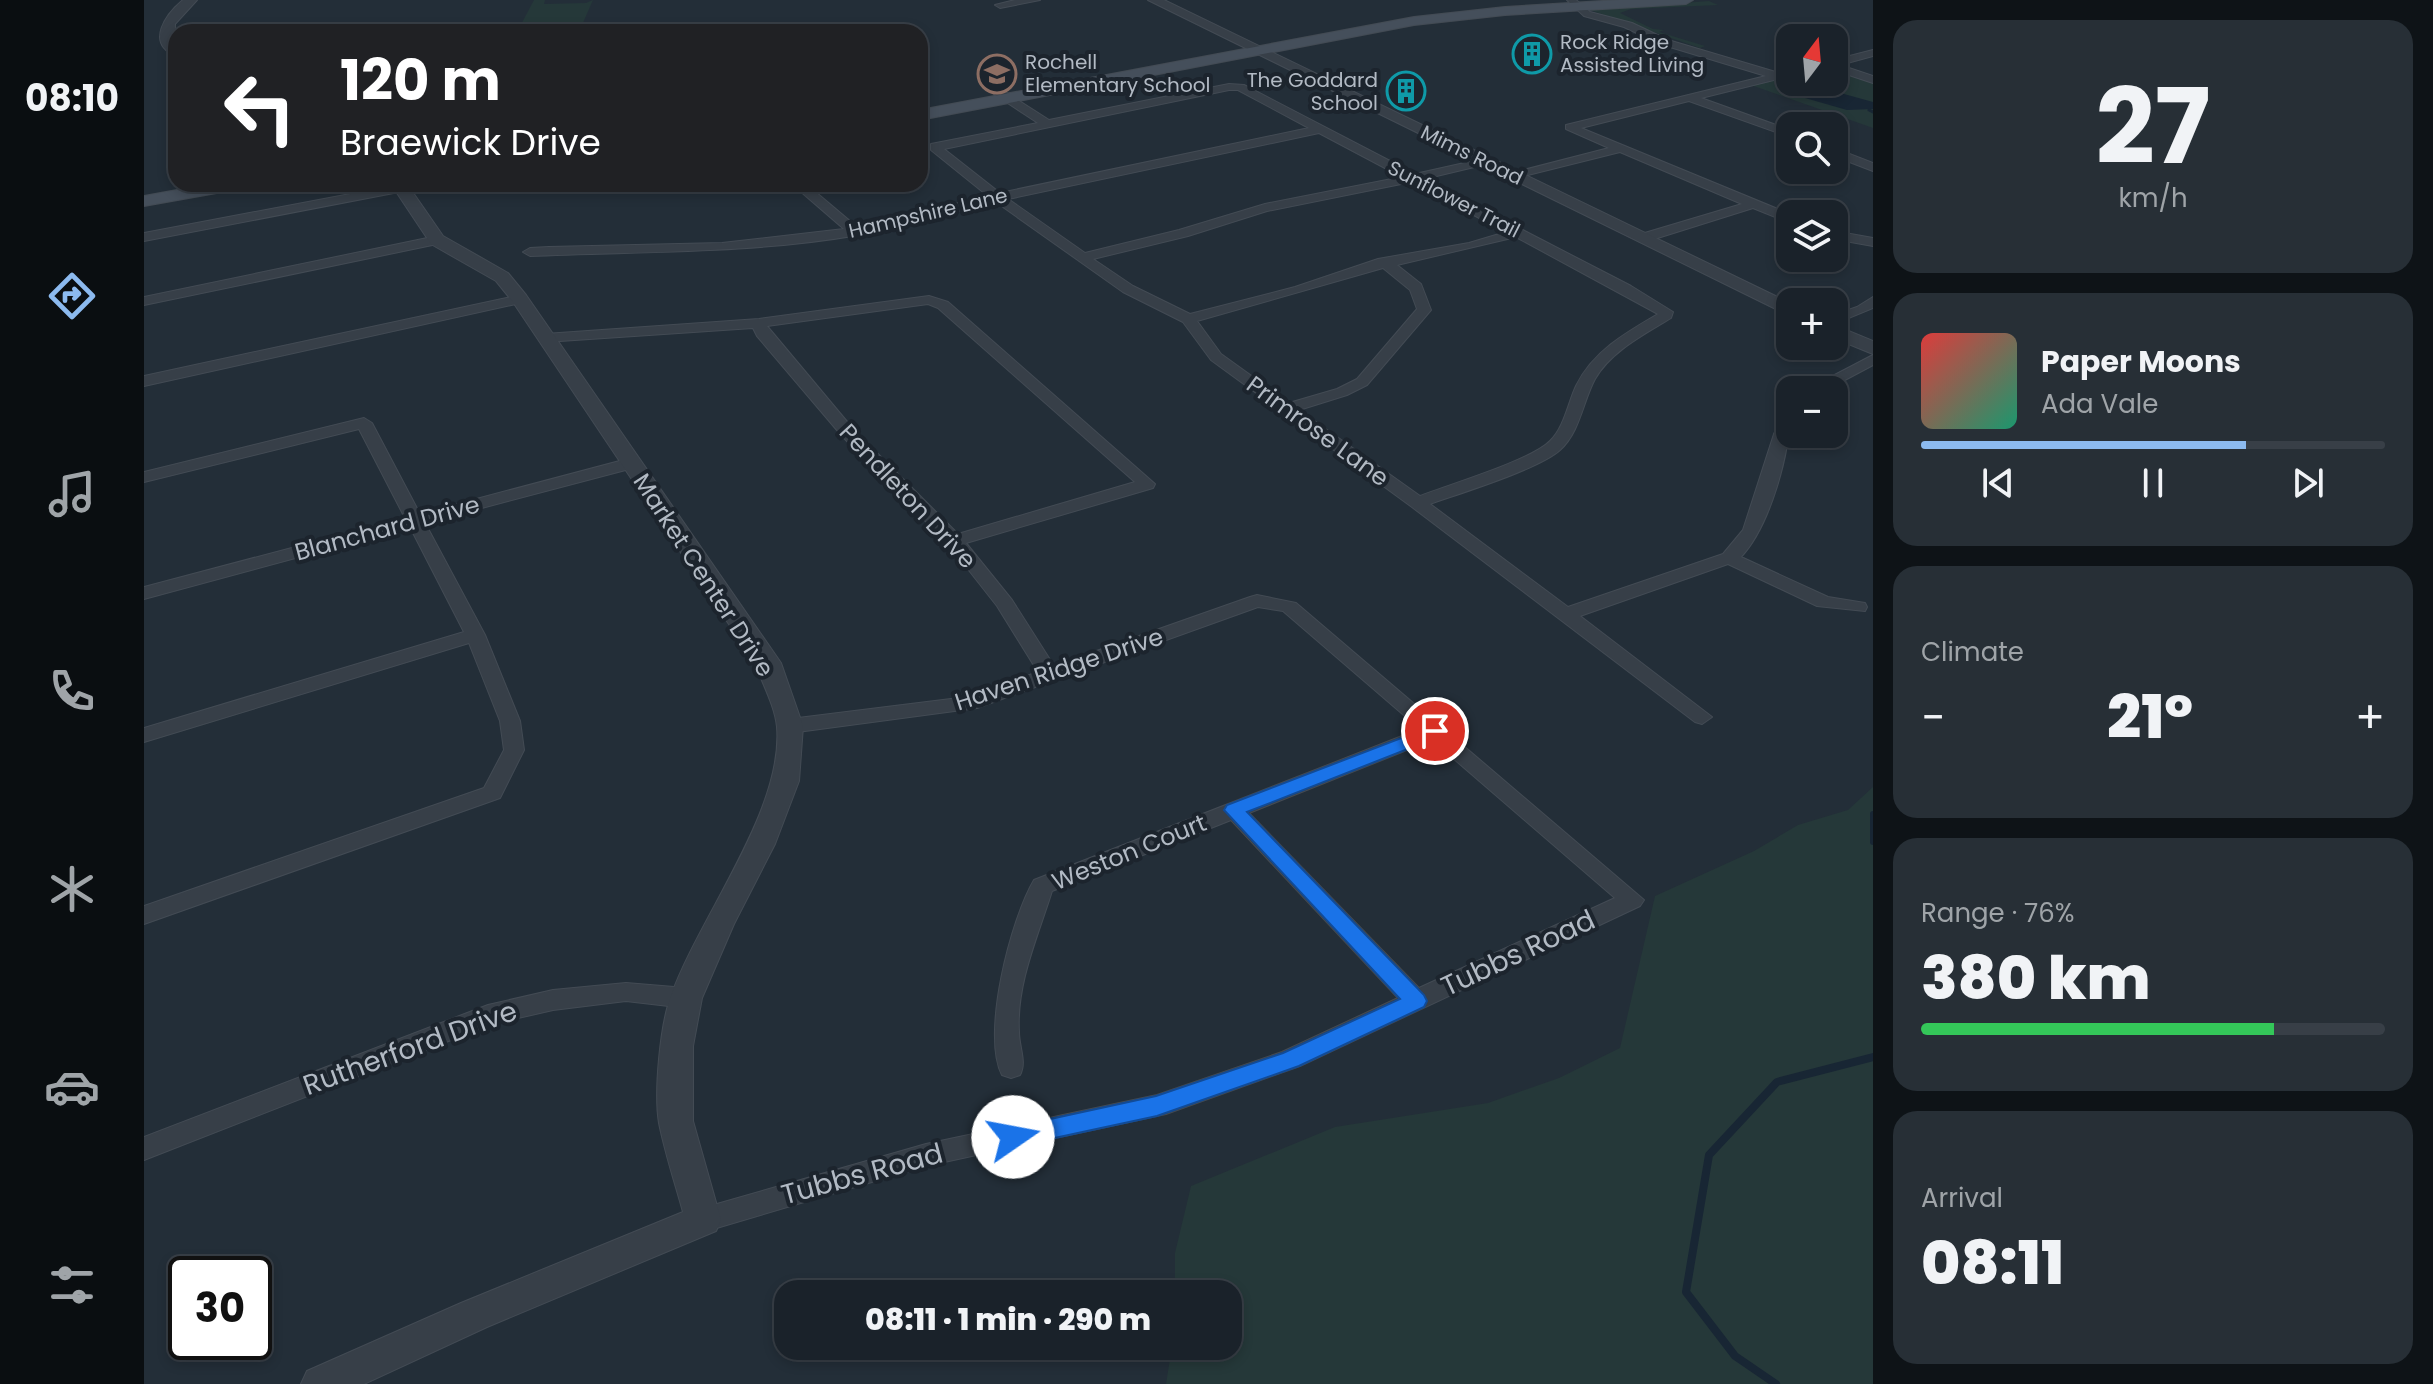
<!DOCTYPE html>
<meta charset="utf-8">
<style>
:root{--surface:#1a222a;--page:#272f36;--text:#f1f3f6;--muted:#9fa4a8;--line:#383f47;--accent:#8cbaef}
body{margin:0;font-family:Poppins,sans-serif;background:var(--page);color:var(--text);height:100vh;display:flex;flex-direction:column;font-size:30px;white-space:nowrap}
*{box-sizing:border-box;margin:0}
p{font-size:26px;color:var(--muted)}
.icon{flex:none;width:44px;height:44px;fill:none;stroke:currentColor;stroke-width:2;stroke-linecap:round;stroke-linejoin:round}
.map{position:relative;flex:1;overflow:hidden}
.details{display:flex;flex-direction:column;gap:20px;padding:20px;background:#0e1317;width:560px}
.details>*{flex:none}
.guide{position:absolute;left:24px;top:24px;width:760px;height:168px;border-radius:24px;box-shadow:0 4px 12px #0003,0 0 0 2px var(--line);background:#202124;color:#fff;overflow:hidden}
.needle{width:52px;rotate:16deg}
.fabs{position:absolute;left:1632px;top:24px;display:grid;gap:16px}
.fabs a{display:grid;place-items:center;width:72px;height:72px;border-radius:16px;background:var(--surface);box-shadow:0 4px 12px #0003,0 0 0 2px var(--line);font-size:40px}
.speed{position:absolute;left:24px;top:1256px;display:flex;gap:16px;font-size:40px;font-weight:700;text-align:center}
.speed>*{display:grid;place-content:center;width:104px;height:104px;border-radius:50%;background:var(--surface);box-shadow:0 4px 12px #0003,0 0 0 2px var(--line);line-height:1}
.speed .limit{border:4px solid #111;border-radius:12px;background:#fff;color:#111}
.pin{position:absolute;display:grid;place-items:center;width:68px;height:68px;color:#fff;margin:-34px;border:4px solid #fff;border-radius:50%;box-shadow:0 2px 8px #0007}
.me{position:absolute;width:88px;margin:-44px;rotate:78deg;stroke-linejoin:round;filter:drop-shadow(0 0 6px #0008)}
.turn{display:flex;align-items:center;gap:28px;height:168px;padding:0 40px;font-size:36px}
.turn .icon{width:104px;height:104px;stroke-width:2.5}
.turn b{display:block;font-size:56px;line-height:68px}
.big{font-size:60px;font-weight:800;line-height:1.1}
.details .card{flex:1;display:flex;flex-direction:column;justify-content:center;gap:12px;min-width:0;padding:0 28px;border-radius:24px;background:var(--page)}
.details .dial{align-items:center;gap:0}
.dial b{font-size:104px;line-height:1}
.song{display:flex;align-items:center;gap:24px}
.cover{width:96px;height:96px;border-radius:12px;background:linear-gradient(135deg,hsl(0 70% 55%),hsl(160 70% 35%))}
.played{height:8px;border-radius:4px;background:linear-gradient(90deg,var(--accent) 70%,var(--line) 70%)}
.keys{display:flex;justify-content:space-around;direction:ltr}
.heat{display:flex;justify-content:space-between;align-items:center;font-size:44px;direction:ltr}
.charge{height:12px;border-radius:6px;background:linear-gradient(90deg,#34c759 76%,var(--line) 0)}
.trip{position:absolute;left:630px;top:1280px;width:468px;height:80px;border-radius:24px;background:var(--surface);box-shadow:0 4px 12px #0003,0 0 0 2px var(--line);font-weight:800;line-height:80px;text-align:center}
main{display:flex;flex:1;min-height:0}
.dock{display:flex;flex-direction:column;width:144px;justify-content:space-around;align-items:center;background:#0a0e11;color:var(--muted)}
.dock .icon{width:56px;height:56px}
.dock .active{color:var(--accent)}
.dock b{font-size:36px;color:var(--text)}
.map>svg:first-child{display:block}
</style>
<main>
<nav class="dock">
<b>08:10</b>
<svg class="icon active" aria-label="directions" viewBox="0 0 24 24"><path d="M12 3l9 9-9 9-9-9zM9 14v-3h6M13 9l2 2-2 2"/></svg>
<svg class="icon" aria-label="music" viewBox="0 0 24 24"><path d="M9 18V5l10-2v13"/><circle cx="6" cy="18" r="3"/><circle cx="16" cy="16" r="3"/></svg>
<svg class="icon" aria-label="phone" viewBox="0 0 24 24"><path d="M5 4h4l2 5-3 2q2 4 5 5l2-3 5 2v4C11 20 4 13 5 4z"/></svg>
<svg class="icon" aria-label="climate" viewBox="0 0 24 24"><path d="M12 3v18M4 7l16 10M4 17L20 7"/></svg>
<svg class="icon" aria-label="car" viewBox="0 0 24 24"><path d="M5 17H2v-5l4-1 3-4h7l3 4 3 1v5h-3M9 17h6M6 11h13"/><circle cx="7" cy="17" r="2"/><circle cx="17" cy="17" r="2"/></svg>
<svg class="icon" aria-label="filters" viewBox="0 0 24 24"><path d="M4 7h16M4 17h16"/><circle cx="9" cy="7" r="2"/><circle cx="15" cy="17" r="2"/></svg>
</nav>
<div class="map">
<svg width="1729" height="1384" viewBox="0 0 1729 1384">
<rect width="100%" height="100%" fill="#232e38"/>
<g fill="#253839">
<path d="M390 0H401L400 4 442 3 449 0 435 32C417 22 393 32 373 32Z"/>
<path d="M1565 1 1574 5 1487 9 1476 13 1509 29 1520 30 1515 32 1561 46 1556 48 1446 10Z"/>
<path d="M1690 70 1729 82V128L1607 85 1646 76V82H1690Z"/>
<path d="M1729 787V1384H1022L1028 1346H1084V1294H1031V1253L1047 1186 1191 1127 1344 1103 1415 1078 1476 1048 1511 896 1610 851 1654 825 1704 810Z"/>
</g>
<path fill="#182634" d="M1671 86 1729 102V109L1703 110 1654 96 1649 90Z"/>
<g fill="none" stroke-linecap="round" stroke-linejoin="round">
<path stroke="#182634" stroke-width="3" d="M1725 110 1729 112"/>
<path stroke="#182634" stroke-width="6" d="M1729 814V842"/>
<path stroke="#182634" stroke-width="8" d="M1632 1384 1591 1356 1542 1292 1565 1155 1633 1082 1729 1057"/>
<defs>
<g id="minor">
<path d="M871 0H896L856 8 851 5Z"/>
<path d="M1423 0H1432L1446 12 1488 23 1524 40 1635 73 1646 70V76L1557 98 1646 130V137L1545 101 1437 128 1646 214V223L1609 208 1504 241H1494V235L1598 204 1476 152 1368 179V173L1465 148 1422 129V125L1622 76 1516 44 1480 27 1440 16Z"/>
<path d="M1729 50V56L1696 65 1729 76V83L1690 70V60Z"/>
<path d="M1085 84 1100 85 1271 174 1343 158V164L1280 179 1487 286 1529 312 1527 318C1501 334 1467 351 1451 379 1439 401 1436 432 1416 450 1395 469 1317 493 1286 504L1424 607 1579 554 1599 530 1630 434 1640 414 1646 412C1646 453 1626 526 1597 557L1684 597 1721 603 1723 607 1721 611 1673 606 1584 564 1436 616 1568 717 1558 724 1551 722 1268 507 1067 360 1039 322 979 292 852 202C806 211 761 227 715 235 606 254 496 251 386 256L379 252 386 248 405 247 578 243 700 229 648 184H662L713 227 844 196 787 150V144L894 123 850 94V90H858L905 120ZM1085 90H1094L1165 128 856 193 800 149ZM1175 133 1258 177 1121 204 1035 230 941 253 864 199ZM1267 182 1362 232 1325 243 1234 259 1151 287 1046 314 989 286 949 259 1044 236 1123 211ZM1372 237 1514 314C1483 332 1449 351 1432 386 1424 403 1420 428 1406 441 1388 460 1304 485 1276 496L1155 410 1203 395 1223 385 1287 310 1277 284 1253 265ZM1239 268 1266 290 1273 309 1213 379 1193 389 1145 403 1077 354 1053 321Z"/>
<path d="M1690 148 1729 163V171L1690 156Z"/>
<path d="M259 184H309L303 188 255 192 0 241V233Z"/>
<path d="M458 184H539L533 188H464Z"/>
<path d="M1690 231 1729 238V246L1690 239Z"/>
<path d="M293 236 300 240 298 243 0 305V297Z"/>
<path d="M376 295 383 299 381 302 0 386V376Z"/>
<path d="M785 296 804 302 1011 484 1009 488 822 543 868 600 910 666 1106 597 1113 595 1152 603 1500 900 1496 906 1156 1066 1022 1114 782 1166 559 1232 549 1229 545 1220 549 1211 559 1208 782 1144 1013 1095 1138 1052 1254 998 1087 820 908 891C894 936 872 984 875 1032 875 1047 883 1062 876 1075L867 1078 858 1075C837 1034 867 919 890 880L1276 729 1139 611 1114 607 833 708 646 733 639 731 636 726 639 721 646 719 823 697 894 672 853 606 805 545 698 436 613 336 609 328 401 342 394 338 401 334 615 319ZM784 304 794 308 991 482 814 534 710 430 623 326ZM1288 740 1471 898 1275 988 1105 813Z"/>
<path d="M1729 297V308L1690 324V315L1713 307Z"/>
<path d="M1729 355V365L1682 390H1662Z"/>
<path d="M220 418 228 423 276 514 487 458 495 463 493 467 281 523 341 635 376 721 380 750 356 798 0 924V906L340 788 360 750 356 721 325 643 0 742V728L320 632 266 527 0 599V587L261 518 215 429 0 482V472Z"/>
<path d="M482 983 542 988 551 991 554 998 551 1005 542 1008 482 1001 409 1010 348 1024 0 1160V1137L344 1005 409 990Z"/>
</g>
<g id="tertiary">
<path d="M39 0H53L31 24 32 56C1 43 22 14 39 0Z"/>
<path d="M1004 0H1020L1646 303V316Z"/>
<path d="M247 184H263L299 236 364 273 382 295 637 663 659 726 655 781 631 844 590 924 558 998 549 1046V1121L577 1220 572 1231 343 1327 220 1384H157L163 1371 317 1303 539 1212C531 1183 521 1153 515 1123 510 1093 516 1025 527 996 555 917 640 810 633 727 631 706 618 683 611 663L369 302 352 281 287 244Z"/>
<path d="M1690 325 1729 341V354L1690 338Z"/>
</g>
<g id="secondary">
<path d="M1475 0H1549L1542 4 1361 15 1270 25 776 120V110L1270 17 1361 7Z"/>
<path d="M66 184H104L95 189 0 206V196Z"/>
</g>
</defs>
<use href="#minor" stroke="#434b54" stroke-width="2"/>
<use href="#tertiary" stroke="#434b54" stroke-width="2"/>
<use href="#secondary" stroke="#434b54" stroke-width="2"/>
<use href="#minor" fill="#373f48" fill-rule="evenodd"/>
<use href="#tertiary" fill="#373f48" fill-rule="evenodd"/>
<use href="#secondary" fill="#454f5b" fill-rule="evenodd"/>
</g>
<path fill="#1a73e8" stroke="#114b97" stroke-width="2" d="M1291 725 1297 727 1300 731 1297 736 1103 812 1280 995 1283 1001 1280 1007 1155 1066 1013 1116 869 1147 860 1144 857 1137 860 1129 1012 1096 1139 1053 1256 999 1080 810 1083 805Z"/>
<defs>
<symbol id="building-ring" viewBox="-11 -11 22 22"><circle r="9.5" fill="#1c242d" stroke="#0f9aa8" stroke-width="1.5"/><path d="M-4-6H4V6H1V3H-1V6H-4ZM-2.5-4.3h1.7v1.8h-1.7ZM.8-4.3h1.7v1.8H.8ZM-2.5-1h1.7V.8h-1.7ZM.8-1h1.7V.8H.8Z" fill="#0f9aa8"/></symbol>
<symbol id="school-ring" viewBox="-11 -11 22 22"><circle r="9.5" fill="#1c242d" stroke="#8d6e63" stroke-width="1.5"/><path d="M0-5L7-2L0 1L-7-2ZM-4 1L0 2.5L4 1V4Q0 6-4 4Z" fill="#8d6e63"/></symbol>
</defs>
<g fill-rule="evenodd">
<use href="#building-ring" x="1366" y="32" width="44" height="44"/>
<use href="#school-ring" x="831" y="52" width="44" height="44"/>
<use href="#building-ring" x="1240" y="69" width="44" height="44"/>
</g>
<g text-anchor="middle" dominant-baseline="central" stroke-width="8" stroke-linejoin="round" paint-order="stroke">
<g font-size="20" fill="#b2bac4" stroke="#1c242d" text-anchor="start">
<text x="1416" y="42">Rock Ridge<tspan x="1416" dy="23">Assisted Living</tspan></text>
<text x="881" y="62">Rochell<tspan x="881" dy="23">Elementary School</tspan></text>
<text x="1234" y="80" text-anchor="end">The Goddard<tspan x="1234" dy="23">School</tspan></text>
</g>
<g font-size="20" fill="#b2bac4" stroke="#1c242d">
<text transform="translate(1328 155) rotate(26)">Mims Road</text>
<text transform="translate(1310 199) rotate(27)">Sunflower Trail</text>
<text transform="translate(784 213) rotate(-13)">Hampshire Lane</text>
</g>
<g font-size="24" fill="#b2bac4" stroke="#1c242d">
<text transform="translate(1174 431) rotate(36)">Primrose Lane</text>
<text transform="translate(764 496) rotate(47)">Pendleton Drive</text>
<text transform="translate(243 528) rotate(-15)">Blanchard Drive</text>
<text transform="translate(560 575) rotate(57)">Market Center Drive</text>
<text transform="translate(915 669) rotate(-18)">Haven Ridge Drive</text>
<text transform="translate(985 852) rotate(-22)">Weston Court</text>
</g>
<g font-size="28" fill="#b2bac4" stroke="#1c242d">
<text transform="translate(1374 953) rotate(-25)">Tubbs Road</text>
<text transform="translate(266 1048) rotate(-20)">Rutherford Drive</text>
<text transform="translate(718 1174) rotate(-15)">Tubbs Road</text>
</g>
</g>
</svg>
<div class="fabs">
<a><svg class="needle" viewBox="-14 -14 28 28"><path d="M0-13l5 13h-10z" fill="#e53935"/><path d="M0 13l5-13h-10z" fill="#9fa4a8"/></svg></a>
<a><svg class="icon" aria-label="search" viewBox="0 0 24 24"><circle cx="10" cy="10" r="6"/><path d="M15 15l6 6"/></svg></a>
<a><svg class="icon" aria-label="layers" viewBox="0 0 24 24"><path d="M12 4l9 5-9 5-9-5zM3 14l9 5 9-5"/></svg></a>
<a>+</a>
<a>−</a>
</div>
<div class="speed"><div class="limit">30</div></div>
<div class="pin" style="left:1291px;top:731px;background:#d93025"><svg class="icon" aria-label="arrive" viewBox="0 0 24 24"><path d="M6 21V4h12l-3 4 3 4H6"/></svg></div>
<svg class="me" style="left:869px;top:1137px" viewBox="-20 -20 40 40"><circle r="19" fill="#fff"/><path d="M0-13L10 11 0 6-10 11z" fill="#1a73e8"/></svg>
<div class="trip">08:11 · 1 min · 290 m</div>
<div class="guide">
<div class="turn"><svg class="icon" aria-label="left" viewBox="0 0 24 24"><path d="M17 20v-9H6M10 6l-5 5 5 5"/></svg><div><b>120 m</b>Braewick Drive</div></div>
</div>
</div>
<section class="details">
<div class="card dial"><b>27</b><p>km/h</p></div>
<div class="card">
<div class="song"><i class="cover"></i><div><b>Paper Moons</b><p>Ada Vale</p></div></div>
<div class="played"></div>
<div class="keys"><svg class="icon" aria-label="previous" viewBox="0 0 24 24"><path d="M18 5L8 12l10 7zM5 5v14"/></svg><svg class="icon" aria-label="pause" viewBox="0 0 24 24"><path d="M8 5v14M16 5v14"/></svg><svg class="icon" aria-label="next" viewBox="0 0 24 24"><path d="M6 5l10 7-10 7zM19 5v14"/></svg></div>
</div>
<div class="card"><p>Climate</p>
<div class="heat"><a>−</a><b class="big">21°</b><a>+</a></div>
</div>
<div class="card"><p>Range · 76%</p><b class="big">380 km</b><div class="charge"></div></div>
<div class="card"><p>Arrival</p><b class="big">08:11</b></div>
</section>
</main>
